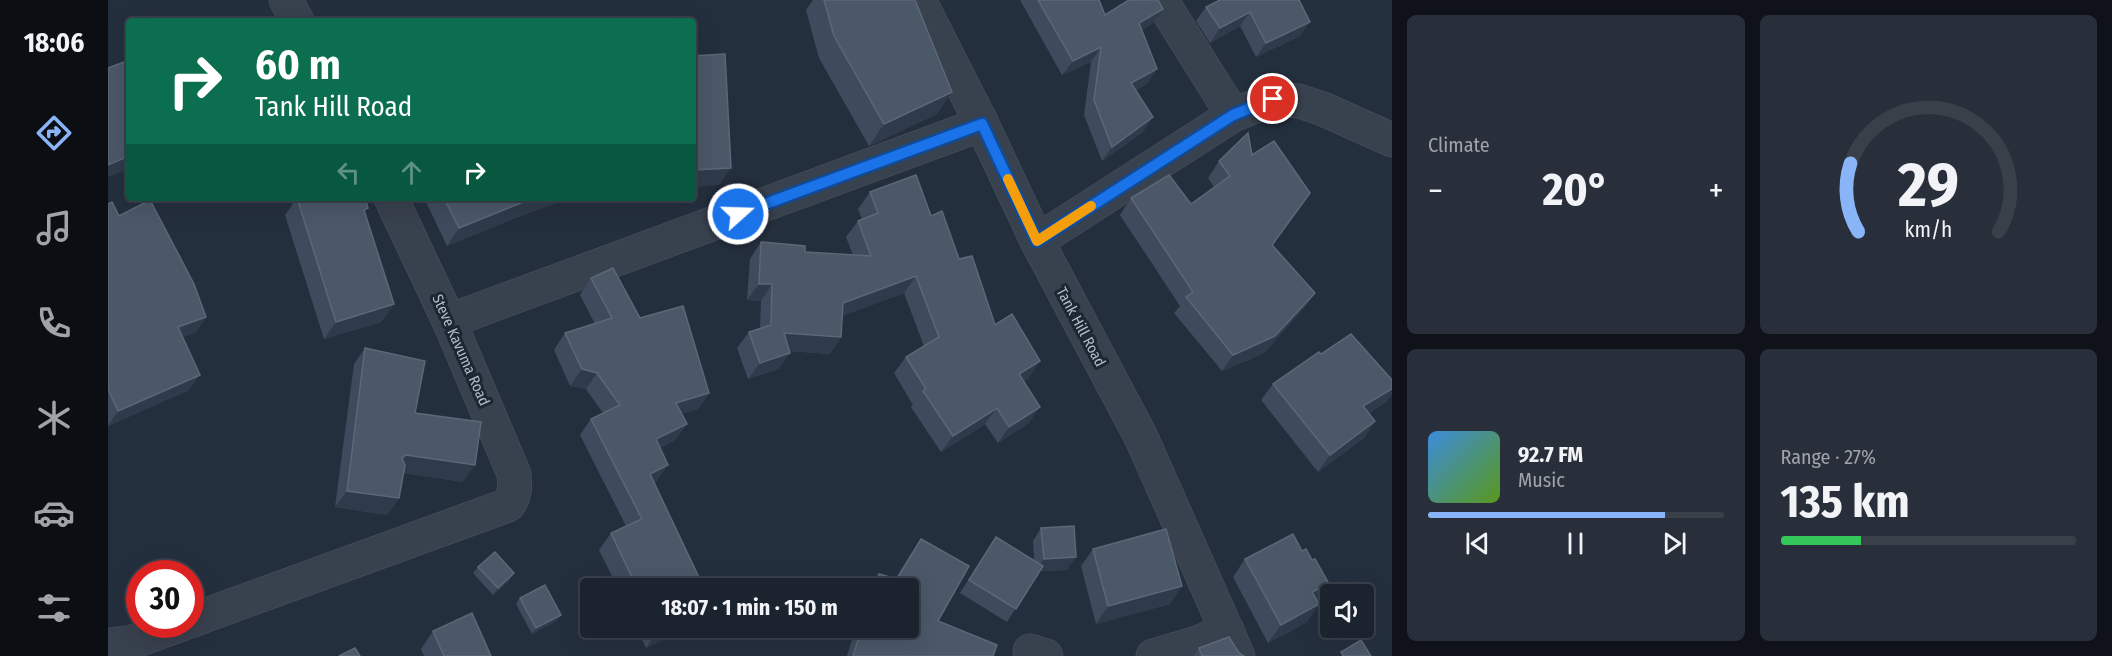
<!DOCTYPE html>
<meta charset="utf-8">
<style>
:root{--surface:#1b232e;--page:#282f3a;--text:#f1f3f6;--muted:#a0a4aa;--line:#39404a;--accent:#8ab4f8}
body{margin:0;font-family:"Fira Sans Condensed",sans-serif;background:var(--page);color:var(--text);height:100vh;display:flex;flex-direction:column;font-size:22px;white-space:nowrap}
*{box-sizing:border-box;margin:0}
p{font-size:20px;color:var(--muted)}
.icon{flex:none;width:33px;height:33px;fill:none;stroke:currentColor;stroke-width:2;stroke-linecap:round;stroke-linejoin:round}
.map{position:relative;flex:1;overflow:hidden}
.panel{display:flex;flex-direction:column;gap:15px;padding:15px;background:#0f1319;width:720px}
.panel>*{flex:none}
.guide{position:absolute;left:18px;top:18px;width:570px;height:183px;border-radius:6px;box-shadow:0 6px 24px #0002,0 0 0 2px var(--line);background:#0b6e4f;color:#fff;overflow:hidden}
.buttons{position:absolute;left:1212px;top:584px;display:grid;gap:12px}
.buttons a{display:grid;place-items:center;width:54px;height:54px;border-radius:6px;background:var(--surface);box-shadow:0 6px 24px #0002,0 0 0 2px var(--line);font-size:30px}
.speed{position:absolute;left:18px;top:560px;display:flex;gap:12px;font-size:30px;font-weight:700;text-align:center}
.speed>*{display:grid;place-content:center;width:78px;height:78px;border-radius:50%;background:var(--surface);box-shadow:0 6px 24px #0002,0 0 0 2px var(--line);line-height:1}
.speed .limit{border:9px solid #d22;background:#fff;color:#111}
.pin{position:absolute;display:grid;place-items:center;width:51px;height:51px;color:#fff;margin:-26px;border:3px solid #fff;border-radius:50%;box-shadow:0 2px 6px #0007}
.me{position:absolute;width:66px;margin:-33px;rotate:70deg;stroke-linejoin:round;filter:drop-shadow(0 0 4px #0008)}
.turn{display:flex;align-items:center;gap:21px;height:126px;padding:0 30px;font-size:27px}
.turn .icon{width:78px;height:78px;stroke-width:2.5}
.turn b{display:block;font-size:42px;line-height:51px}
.lanes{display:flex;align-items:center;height:57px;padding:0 30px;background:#0003;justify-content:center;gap:30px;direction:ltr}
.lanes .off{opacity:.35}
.big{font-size:45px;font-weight:700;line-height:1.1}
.panel .widget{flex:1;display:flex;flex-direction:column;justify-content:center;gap:9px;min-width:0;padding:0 21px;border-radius:9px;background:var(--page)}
.panel .dial{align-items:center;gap:0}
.dial svg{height:156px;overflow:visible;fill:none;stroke:var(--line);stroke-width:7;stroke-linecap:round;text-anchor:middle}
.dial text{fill:var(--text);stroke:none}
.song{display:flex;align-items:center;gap:18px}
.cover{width:72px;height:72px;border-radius:9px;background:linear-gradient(135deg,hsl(210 70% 55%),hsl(90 70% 35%))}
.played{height:6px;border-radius:3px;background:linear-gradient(90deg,var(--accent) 80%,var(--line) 80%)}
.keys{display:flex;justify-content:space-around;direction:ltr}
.heat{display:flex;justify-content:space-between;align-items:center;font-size:33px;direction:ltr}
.charge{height:9px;border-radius:4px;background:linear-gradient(90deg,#34c759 27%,var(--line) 0)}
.panel .tiles{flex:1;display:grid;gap:15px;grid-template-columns:repeat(2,1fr)}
.trip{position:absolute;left:472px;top:578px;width:339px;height:60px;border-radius:6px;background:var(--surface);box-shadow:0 6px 24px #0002,0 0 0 2px var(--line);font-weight:700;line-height:60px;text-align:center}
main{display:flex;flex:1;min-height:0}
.menu{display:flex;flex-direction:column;width:108px;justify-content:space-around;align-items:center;background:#0b0e12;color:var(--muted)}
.menu .icon{width:42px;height:42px}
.menu .selected{color:var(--accent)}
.menu b{font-size:27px;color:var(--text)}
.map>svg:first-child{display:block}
</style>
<main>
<nav class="menu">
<b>18:06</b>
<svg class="icon selected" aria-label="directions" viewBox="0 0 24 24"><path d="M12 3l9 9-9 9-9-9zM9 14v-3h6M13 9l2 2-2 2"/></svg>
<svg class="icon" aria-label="music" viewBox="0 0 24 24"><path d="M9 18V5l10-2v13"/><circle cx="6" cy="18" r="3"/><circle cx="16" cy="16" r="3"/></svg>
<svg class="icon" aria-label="phone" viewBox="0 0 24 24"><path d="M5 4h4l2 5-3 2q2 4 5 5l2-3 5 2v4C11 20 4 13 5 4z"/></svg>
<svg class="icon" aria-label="climate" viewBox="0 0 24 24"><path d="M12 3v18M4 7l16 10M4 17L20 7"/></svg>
<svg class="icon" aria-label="car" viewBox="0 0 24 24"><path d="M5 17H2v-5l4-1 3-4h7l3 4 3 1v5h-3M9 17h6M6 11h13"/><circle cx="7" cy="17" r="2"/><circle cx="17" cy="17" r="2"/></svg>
<svg class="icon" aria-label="filters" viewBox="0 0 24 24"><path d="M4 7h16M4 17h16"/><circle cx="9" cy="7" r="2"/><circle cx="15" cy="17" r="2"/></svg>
</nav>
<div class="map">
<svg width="1284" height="656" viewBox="0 0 1284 656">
<rect width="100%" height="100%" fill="#242f3e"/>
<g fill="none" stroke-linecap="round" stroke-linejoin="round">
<defs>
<g id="minor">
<path d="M178 0 189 21"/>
<path d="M811 0 874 124 929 241 1033 437 1130 656"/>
<path d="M1053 0 1125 115"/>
<path d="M929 241 1125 115 1165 99 1191 101 1215 109 1284 140"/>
<path d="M341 321 874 124"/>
<path d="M82 621 400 505C408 495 407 486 406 474L341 321 283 198"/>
<path d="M0 645 22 643 74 624"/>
<path d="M922 651 938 656"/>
<path d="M1045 656 1089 643 1119 630"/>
</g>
</defs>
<use href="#minor" stroke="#414a57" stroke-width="35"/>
<use href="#minor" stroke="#38414e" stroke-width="33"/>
</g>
<g fill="#3f4b5c">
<path d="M705 0H807L829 114 761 146 711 58 698 10Z"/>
<path d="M912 0H991L997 15 1045 23 1034 30 1039 84 1028 90 1035 132 994 161 976 115 983 62 954 75Z"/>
<path d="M1191 0 1192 36 1148 57 1132 26 1102 43 1088 21 1098 7Z"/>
<path d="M1144 155 1165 245 1207 293 1195 309 1156 353 1114 371 1066 313 1072 306 1012 215 1023 198 1083 204 1106 187 1100 178 1111 161Z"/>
<path d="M762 192 823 216 851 259 887 325 921 378 916 381 921 423 890 443 877 424 833 452 803 407 805 405 786 373 798 357 816 346 796 293 734 316 733 337 722 354 682 351 671 369 640 379 629 348 641 332 652 328 653 301 639 300 642 259 653 242 697 252 745 255 738 237 750 221 754 219 750 209Z"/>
<path d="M189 198H257V213L286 304 273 322 216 339 177 215Z"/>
<path d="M316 198H462L407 218 339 246Z"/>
<path d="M0 204 11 216 98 317 87 333 74 337 81 390 0 426Z"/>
<path d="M483 278 532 318 601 393 590 409 573 414 579 424 567 440 552 448 549 481 546 483 596 588H510L491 550 503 533 518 526 472 435 483 419 495 413 478 389 462 386 446 350 457 333 487 324 472 295Z"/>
<path d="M257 348 307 413 355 482 296 473 291 498 279 515 227 507 246 364Z"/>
<path d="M1284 380V394L1278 402 1261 413 1267 421 1256 438 1210 472 1153 400 1165 384Z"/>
<path d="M933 528 959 570 931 571 899 622 852 593 888 537 926 561 925 541Z"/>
<path d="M813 539 830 621 885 656H739L748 627H801V588H760L771 574 787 579 802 555Z"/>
<path d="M985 549 1074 586 1062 604 988 624 973 566Z"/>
<path d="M1137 559 1211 604 1199 622 1160 643 1125 577Z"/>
<path d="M370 567 402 580 385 595 365 573Z"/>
<path d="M412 598 453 615 448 621 424 634 408 604Z"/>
<path d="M528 627H584L538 648Z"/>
<path d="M325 631 383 656H316L313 649Z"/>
<path d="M1091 648 1131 653 1136 656H1085Z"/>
</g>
<g fill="#2f3b4b">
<path d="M1055 9 1045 23 1021 37 1031 23Z"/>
<path d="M1142 12 1132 26 1102 43 1112 28Z"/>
<path d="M1202 22 1192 36 1148 57 1158 43Z"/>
<path d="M993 47 983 62 954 75 965 61Z"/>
<path d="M1049 69 1039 84 1013 98 1023 83Z"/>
<path d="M844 92 829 114 761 146 776 124Z"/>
<path d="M1045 117 1035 132 994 161 1004 147Z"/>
<path d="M21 156V169L0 177V165Z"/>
<path d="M623 168 611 185 585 187V170Z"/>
<path d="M425 198H462L407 218 339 246 351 228Z"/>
<path d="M808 276 796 293 724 320 735 303Z"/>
<path d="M651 284H664L653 301 639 300Z"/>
<path d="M1207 293 1195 309 1156 353 1114 371 1125 355Z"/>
<path d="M286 304 273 322 216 339 228 322Z"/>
<path d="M98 317 87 333 59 342 70 327Z"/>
<path d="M676 333 733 337 722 354 664 350Z"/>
<path d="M682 353 671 369 640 379 652 363Z"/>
<path d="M932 361 921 378 900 390 911 374Z"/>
<path d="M474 369 489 373 478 389 462 386Z"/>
<path d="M92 375 81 390 0 426 10 411Z"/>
<path d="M1284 389V394L1278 402 1244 423 1255 406Z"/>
<path d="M601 393 590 409 556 419 568 403Z"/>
<path d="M932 407 921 423 890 443 901 427Z"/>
<path d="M889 408 877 424 833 452 845 436Z"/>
<path d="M1267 421 1256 438 1210 472 1222 455Z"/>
<path d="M579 424 567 440 536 456 548 439Z"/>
<path d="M298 455 367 465 355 482 287 472 294 458Z"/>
<path d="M560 465 549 481 531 490 542 474Z"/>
<path d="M239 491 291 498 279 515 227 507Z"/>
<path d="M968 557 959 570 927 571 936 559Z"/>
<path d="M406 573 402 580 385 595 390 588Z"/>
<path d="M1221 584 1209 601 1204 592Z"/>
<path d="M1074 586 1062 604 988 624 1000 606Z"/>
<path d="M1211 604 1199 622 1160 643 1173 625Z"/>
<path d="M453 615 448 621 424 634 428 628Z"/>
<path d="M560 627H584L538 648 550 632Z"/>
</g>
<g fill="#4b5868" stroke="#5c6777" stroke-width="1.5">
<path d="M716 0H807L844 92 776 124 726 36Z"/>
<path d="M930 0H991L997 15 1021 0H1050L1055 9 1031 23 1049 69 1023 83 1045 117 1004 147 986 100 993 47 965 61Z"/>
<path d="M1112 0H1191L1202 22 1158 43 1142 12 1112 28 1098 7Z"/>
<path d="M65 17 66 21H56Z"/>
<path d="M617 54 623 168 585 170V56Z"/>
<path d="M21 60V156L0 165V68Z"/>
<path d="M1140 133 1144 155 1166 141 1202 193 1164 245 1207 293 1167 336 1125 355 1078 297 1085 292 1023 198 1061 175 1083 204 1122 176 1111 161Z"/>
<path d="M808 175 823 216 834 211 851 259 864 256 887 325 904 314 932 361 911 374 932 407 901 427 889 408 845 436 815 391 818 389 798 357 831 337 808 276 735 303 733 337 676 333 682 353 652 363 641 332 663 325 664 284H651L653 242 697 246V252L763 256 750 221 770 213 762 192Z"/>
<path d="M189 198H257L260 208 256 210 286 304 228 322Z"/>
<path d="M336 198H425L351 228Z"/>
<path d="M42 200 86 284 98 317 70 327 92 375 10 411 0 389V204L4 202 11 216Z"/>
<path d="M505 268 532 318 575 306 601 393 568 403 579 424 548 439 560 465 542 474 596 588H529L503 533 534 519 483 419 512 405 489 373 474 369 457 333 504 318 483 278Z"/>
<path d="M1243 334 1284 380V389L1255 406 1267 421 1222 455 1165 384 1211 352 1213 354Z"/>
<path d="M257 348 317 361 307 413 373 422 367 465 298 455 294 458 297 465 291 498 239 491Z"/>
<path d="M966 526 968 557 936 559 933 528Z"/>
<path d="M1058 529 1074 586 1000 606 985 549Z"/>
<path d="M1185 534 1194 551 1198 549 1204 560 1207 559 1221 584 1204 592 1211 604 1173 625 1137 559Z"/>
<path d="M888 537 935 566 908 609 861 580Z"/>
<path d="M813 539 861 566 830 621 889 645 885 656H745L754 627H801V588H766L771 574 789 579Z"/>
<path d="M387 552 406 573 390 588 370 567Z"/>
<path d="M437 585 453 615 428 628 412 598Z"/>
<path d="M364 613 383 656H336L325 631Z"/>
<path d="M548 627H560L550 632Z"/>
<path d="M1121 637 1131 653 1136 656H1094L1091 648Z"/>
<path d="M1253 640 1263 656H1235L1233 652Z"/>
<path d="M247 648 252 656H231Z"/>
</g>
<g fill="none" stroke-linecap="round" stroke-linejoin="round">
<defs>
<path id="route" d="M630 214 874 124 929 241 1125 115 1165 99"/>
</defs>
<use href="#route" stroke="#114b97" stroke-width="15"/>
<use href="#route" stroke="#1a73e8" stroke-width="10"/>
<path stroke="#f59e0b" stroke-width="10" d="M900 179 929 241 983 206"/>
</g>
<g text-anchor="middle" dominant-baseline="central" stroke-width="6" stroke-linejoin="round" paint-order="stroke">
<g font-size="15" fill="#b4bcc9" stroke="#1d2633">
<text transform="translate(973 327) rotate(62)">Tank Hill Road</text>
<text transform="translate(353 350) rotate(66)">Steve Kavuma Road</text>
</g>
</g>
</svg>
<div class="buttons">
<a><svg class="icon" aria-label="sound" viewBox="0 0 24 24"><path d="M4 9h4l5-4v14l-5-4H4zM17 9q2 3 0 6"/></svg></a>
</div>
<div class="speed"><div class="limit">30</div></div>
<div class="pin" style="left:1165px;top:99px;background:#d93025"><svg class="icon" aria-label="arrive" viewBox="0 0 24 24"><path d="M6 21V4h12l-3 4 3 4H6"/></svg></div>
<svg class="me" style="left:630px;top:214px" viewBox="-20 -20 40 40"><circle r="17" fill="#1a73e8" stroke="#fff" stroke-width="3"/><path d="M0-11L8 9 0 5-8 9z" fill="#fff"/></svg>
<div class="trip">18:07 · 1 min · 150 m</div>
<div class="guide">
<div class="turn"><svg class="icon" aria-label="right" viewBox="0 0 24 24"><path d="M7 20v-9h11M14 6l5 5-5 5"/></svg><div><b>60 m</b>Tank Hill Road</div></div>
<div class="lanes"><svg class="icon off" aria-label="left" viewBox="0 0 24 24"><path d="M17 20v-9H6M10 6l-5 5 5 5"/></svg><svg class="icon off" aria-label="ahead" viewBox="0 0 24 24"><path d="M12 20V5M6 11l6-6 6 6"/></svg><svg class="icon" aria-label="right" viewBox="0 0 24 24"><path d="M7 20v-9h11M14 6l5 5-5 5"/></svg></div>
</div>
</div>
<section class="panel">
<div class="tiles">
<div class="widget"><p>Climate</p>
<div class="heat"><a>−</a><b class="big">20°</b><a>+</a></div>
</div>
<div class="widget dial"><svg viewBox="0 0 100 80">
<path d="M14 69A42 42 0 1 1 86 69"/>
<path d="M14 69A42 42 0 0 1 10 34" stroke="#8ab4f8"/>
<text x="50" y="56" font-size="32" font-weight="700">29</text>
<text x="50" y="72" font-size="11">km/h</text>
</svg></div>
<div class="widget">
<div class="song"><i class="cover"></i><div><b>92.7 FM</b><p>Music</p></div></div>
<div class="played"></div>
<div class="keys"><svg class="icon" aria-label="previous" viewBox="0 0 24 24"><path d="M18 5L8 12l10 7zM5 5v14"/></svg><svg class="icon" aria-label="pause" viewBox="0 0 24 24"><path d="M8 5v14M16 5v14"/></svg><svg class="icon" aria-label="next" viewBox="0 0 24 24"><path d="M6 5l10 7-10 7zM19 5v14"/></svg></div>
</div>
<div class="widget"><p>Range · 27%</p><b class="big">135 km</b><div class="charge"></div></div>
</div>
</section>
</main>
